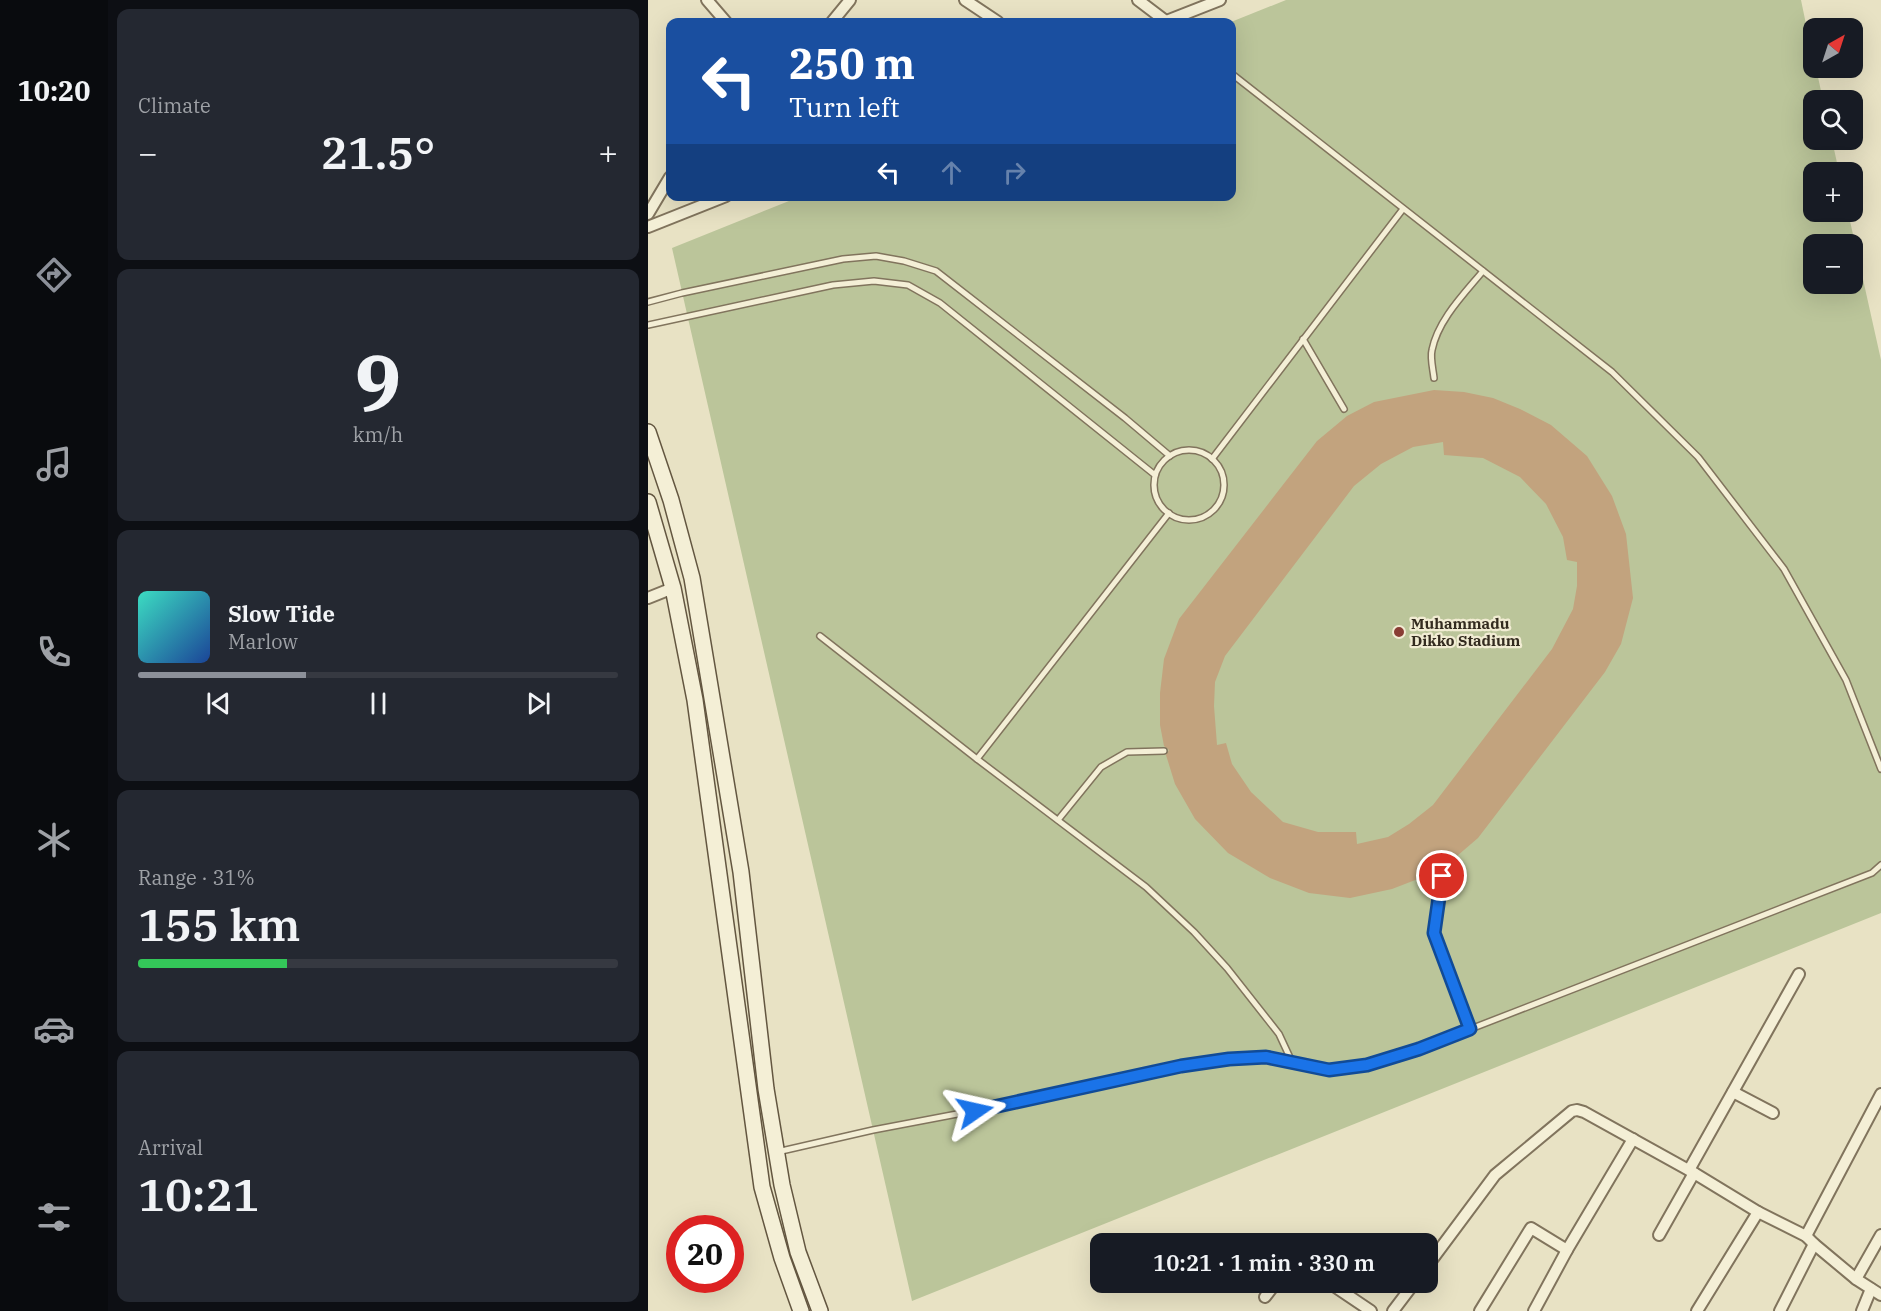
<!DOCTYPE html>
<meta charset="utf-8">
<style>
:root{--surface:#171b24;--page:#242831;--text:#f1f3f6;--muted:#9ea1a6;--line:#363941;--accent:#8c9099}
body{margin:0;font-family:"IBM Plex Serif",serif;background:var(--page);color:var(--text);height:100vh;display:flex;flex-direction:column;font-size:22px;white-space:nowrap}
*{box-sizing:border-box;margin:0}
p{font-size:20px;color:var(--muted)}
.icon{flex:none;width:33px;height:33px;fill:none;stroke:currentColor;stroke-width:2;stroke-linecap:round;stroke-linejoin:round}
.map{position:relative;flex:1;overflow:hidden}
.details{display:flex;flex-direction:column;gap:9px;padding:9px;background:#0d0f14;width:540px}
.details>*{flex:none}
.guide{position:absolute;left:18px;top:18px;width:570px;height:183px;border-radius:12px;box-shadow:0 6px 24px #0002;background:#1a4fa0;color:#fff;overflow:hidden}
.needle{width:39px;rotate:39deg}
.buttons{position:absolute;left:1155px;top:18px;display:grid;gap:12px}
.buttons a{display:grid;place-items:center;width:60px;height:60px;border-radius:12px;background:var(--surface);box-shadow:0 6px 24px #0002;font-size:30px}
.speed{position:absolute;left:18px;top:1215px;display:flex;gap:12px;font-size:30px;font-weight:700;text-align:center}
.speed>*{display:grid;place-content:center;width:78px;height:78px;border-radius:50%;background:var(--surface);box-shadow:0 6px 24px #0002;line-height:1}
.speed .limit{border:9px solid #d22;background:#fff;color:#111}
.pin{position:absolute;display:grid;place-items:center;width:51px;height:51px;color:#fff;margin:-26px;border:3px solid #fff;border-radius:50%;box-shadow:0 2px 6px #0007}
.me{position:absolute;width:66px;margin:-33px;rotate:79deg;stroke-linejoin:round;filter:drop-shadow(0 0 4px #0008)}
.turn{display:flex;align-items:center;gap:21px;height:126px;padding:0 24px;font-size:27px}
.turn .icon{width:78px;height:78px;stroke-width:2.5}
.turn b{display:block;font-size:42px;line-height:51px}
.lanes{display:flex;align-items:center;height:57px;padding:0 24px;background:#0003;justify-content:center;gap:30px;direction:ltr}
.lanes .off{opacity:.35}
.big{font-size:45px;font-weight:600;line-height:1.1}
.details .widget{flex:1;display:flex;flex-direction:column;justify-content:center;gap:9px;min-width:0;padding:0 21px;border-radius:12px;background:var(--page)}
.details .dial{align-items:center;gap:0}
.dial b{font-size:78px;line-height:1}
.song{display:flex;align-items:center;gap:18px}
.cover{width:72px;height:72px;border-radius:9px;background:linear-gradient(135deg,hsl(170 70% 55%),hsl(220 70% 35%))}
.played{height:6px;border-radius:3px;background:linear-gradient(90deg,var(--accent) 35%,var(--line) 35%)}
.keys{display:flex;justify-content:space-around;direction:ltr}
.heat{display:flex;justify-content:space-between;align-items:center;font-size:33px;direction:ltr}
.charge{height:9px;border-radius:4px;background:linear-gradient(90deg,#34c759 31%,var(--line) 0)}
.trip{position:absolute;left:442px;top:1233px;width:348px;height:60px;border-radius:12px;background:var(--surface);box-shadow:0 6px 24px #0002;font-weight:600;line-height:60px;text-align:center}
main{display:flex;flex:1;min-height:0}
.tabs{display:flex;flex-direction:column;width:108px;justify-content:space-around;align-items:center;background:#090b0e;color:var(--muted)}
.tabs .icon{width:42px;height:42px}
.tabs .on{color:var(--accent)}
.tabs b{font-size:27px;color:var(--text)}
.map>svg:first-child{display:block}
</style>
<main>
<nav class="tabs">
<b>10:20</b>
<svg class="icon on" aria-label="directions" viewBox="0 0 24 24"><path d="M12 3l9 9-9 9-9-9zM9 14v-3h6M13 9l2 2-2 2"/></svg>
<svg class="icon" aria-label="music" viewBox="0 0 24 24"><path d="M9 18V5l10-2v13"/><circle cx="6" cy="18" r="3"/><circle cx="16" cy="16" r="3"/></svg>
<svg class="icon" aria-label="phone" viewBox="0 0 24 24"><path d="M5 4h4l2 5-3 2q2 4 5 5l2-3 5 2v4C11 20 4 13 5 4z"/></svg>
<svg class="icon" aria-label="climate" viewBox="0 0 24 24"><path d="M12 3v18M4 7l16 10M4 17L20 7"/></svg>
<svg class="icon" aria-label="car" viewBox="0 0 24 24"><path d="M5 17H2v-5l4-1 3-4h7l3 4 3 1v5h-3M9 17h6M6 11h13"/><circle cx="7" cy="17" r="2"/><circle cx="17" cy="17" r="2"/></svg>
<svg class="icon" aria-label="filters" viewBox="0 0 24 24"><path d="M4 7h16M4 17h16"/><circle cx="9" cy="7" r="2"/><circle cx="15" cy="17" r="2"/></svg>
</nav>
<section class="details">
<div class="widget"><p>Climate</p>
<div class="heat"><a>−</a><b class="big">21.5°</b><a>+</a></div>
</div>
<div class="widget dial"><b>9</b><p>km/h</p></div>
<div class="widget">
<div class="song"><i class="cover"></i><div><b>Slow Tide</b><p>Marlow</p></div></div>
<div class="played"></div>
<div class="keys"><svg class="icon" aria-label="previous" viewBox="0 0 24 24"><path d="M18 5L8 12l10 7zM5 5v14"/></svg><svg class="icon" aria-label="pause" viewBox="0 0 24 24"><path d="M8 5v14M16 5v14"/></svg><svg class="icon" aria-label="next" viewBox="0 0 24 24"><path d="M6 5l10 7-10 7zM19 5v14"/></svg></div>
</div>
<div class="widget"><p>Range · 31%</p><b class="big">155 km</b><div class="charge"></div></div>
<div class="widget"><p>Arrival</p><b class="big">10:21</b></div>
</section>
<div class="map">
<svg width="1233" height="1311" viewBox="0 0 1233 1311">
<rect width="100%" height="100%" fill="#e8e2c4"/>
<path fill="#bbc59a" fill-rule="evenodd" d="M638 0H1153L1165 58 1166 68H1168L1175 100H1166V140H1184L1191 172H1166V212H1200L1233 360V913L264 1301 24 248 151 197 584 196 583 22ZM1166 244H1204V284H1166Z"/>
<path fill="#c2a37e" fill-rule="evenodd" d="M786 390 816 392 845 398 872 409 903 425 939 456 964 496 978 534 985 598 973 644 957 672 830 838 802 862 775 877 744 889 702 898 661 893 622 878 580 853 547 819 527 784 518 755 521 750 516 746 512 725V693L516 659 531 619 669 441 699 416 726 402ZM795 442 796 455 835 458 872 477 898 504 915 537 919 560 929 562V586L925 609 904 649 785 805 761 824 740 837 709 844 708 832H670L635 822 603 792 584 764 578 743 569 745 566 706 567 682 577 656 706 486 733 464 765 447Z"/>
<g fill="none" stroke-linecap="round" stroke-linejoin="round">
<defs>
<g id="lane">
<path d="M584 74 964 372 1050 457 1136 569 1198 680 1233 769"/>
<path d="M0 302 34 293 195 259 228 256 256 261 288 271 477 418 522 456"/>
<path d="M0 325 185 285 226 281 260 285 292 303 507 475"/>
<path d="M655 339 696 409"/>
<path d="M786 378C785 369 782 358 784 350 790 320 816 294 835 271"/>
<circle cx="541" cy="485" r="35"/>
<path d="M564 459 755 209"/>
<path d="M172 636 329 759 498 887 546 932 579 968 631 1034 644 1062"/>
<path d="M329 759 521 513"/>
<path d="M410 820 453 767 479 752 516 751"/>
<path d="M794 876 786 933 822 1029"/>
<path d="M129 1152 225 1130 367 1103 533 1066 581 1059 617 1057 681 1070 719 1065 771 1049 1224 873 1233 865"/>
</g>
<g id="street">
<path d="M59 0 78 22"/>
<path d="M317 0 350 22"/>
<path d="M490 0 519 22"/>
<path d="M184 22 202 0"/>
<path d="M516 22 572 0"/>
<path d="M0 214 22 177"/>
<path d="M0 227 78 196"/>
<path d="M0 598 25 588"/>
<path d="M1085 1092 1125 1113"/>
<path d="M1041 1170 1151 974"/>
<path d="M1011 1235 1046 1173"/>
<path d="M1158 1236 1233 1094"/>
<path d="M780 1265 847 1175 924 1111 929 1110 936 1112 1046 1173 1110 1212 1158 1236 1166 1244 1208 1279 1233 1295"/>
<path d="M1208 1279 1233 1235"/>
<path d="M680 1282 723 1311"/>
<path d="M617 1297 627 1284 631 1282"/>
<path d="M745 1311 767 1282"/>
<path d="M832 1311 883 1228 919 1250"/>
<path d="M886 1311 919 1250 985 1139"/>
<path d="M1049 1311 1110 1212"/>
<path d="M1132 1311 1166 1244"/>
<path d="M1214 1311 1223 1289"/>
</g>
<g id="secondary">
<path d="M0 432 23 500 44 578 93 872 118 1089 134 1185 150 1252 172 1311"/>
<path d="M0 502 25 588 47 700 114 1187 134 1258 153 1311"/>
</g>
</defs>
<use href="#lane" stroke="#81745d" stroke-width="8"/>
<use href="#street" stroke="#81745d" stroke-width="14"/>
<use href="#secondary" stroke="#635640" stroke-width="18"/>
<use href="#lane" stroke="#f4efd6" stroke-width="5"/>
<use href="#street" stroke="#f4efd6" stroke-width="10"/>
<use href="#secondary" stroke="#f4efd6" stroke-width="15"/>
</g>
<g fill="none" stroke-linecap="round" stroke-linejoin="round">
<defs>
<path id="route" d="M327 1111 533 1066 581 1059 618 1057 681 1070 719 1065 771 1049 822 1029 786 933 794 876"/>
</defs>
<use href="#route" stroke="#114b97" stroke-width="15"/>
<use href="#route" stroke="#1a73e8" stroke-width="10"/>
</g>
<circle fill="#893d34" stroke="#f1ecd3" stroke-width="2" cx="751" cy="632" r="6"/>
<g text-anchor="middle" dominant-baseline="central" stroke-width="4.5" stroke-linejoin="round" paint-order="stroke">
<g font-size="15" font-weight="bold" fill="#332b1f" stroke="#f1ecd3" text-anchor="start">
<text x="763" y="623">Muhammadu<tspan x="763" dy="17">Dikko Stadium</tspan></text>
</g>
</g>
</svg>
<div class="buttons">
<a><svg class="needle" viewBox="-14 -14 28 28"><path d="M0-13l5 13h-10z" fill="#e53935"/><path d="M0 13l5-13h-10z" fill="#9ea1a6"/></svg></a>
<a><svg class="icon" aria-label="search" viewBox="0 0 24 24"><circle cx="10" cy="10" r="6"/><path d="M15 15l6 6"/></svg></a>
<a>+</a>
<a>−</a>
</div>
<div class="speed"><div class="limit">20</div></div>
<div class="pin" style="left:794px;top:876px;background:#d93025"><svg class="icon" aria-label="arrive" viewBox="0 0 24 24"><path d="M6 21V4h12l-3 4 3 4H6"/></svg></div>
<svg class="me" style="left:327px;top:1111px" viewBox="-20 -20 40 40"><path d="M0-17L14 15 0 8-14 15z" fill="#1a73e8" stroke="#fff" stroke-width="4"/></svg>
<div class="trip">10:21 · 1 min · 330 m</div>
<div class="guide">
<div class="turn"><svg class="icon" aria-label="left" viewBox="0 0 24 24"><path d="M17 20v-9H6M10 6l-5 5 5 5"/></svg><div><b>250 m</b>Turn left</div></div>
<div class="lanes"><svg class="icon" aria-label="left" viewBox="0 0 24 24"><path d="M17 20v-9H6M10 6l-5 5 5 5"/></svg><svg class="icon off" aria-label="ahead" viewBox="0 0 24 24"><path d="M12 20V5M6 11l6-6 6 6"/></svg><svg class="icon off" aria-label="right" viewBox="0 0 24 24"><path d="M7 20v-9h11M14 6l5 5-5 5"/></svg></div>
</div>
</div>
</main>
